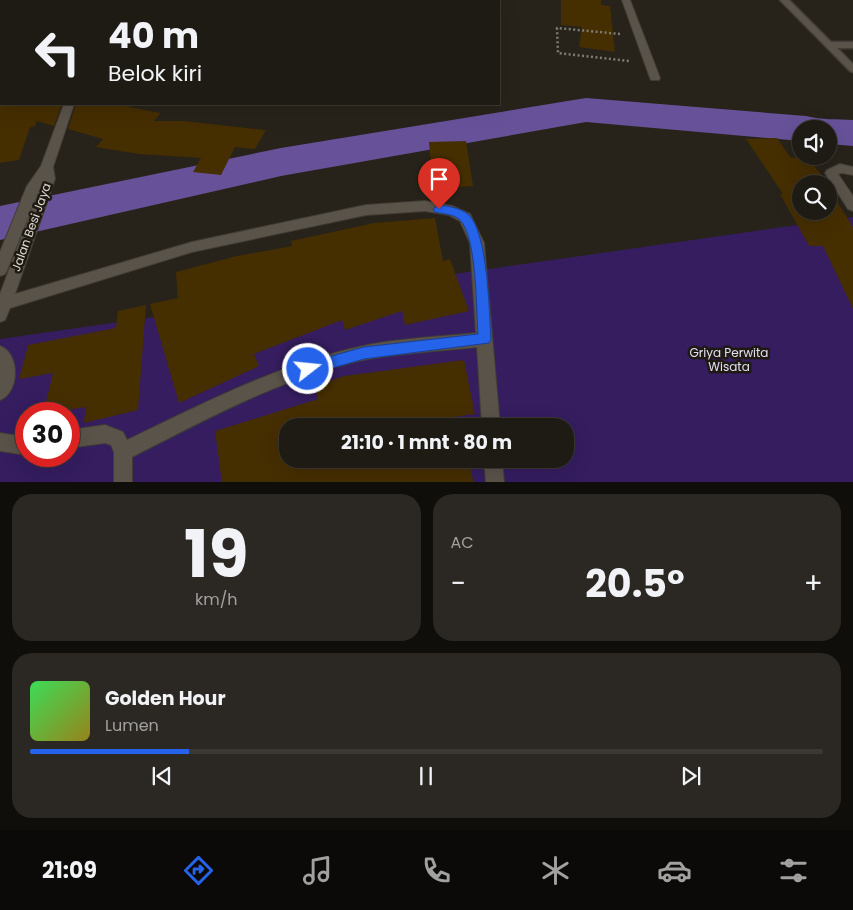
<!DOCTYPE html>
<html lang="id">
<meta charset="utf-8">
<style>
:root{--surface:#1e1a14;--page:#2b2722;--text:#f1f3f6;--muted:#a1a1a0;--line:#3c3834;--accent:#2563eb}
body{margin:0;font-family:Poppins,sans-serif;background:var(--page);color:var(--text);height:100vh;display:flex;flex-direction:column;font-size:19px;white-space:nowrap}
*{box-sizing:border-box;margin:0}
p{font-size:16px;color:var(--muted)}
.icon{flex:none;width:28px;height:28px;fill:none;stroke:currentColor;stroke-width:2;stroke-linecap:round;stroke-linejoin:round}
.map{position:relative;height:482px;overflow:hidden}
.sheet{display:flex;flex-direction:column;gap:12px;padding:12px;background:#100e0b;flex:1}
.sheet>*{flex:none}
.banner{position:absolute;left:0px;top:0px;width:500px;height:105px;box-shadow:0 5px 20px #0002,0 0 0 1px var(--line);background:#1e1a14;color:var(--text);overflow:hidden}
.tools{position:absolute;left:792px;top:120px;display:grid;gap:10px}
.tools a{display:grid;place-items:center;width:45px;height:45px;border-radius:50%;background:var(--surface);box-shadow:0 5px 20px #0002,0 0 0 1px var(--line);font-size:25px}
.speed{position:absolute;left:15px;top:402px;display:flex;gap:10px;font-size:25px;font-weight:700;text-align:center}
.speed>*{display:grid;place-content:center;width:65px;height:65px;border-radius:50%;background:var(--surface);box-shadow:0 5px 20px #0002,0 0 0 1px var(--line);line-height:1}
.speed .limit{border:8px solid #d22;background:#fff;color:#111}
.pin{position:absolute;display:grid;place-items:center;width:42px;height:42px;color:#fff;margin:-51px -21px;border-radius:50% 50% 50% 0;rotate:-45deg;box-shadow:0 0 5px #0007}
.pin .icon{rotate:45deg}
.me{position:absolute;width:55px;margin:-28px;rotate:74deg;stroke-linejoin:round;filter:drop-shadow(0 0 4px #0008)}
.turn{display:flex;align-items:center;gap:18px;height:105px;padding:0 25px;font-size:22px}
.turn .icon{width:65px;height:65px;stroke-width:2.5}
.turn b{display:block;font-size:35px;line-height:42px}
.big{font-size:38px;font-weight:700;line-height:1.1}
.sheet .card{flex:1;display:flex;flex-direction:column;justify-content:center;gap:8px;min-width:0;padding:0 18px;border-radius:20px;background:var(--page)}
.sheet .dial{align-items:center;gap:0}
.dial b{font-size:65px;line-height:1}
.song{display:flex;align-items:center;gap:15px}
.cover{width:60px;height:60px;border-radius:8px;background:linear-gradient(135deg,hsl(130 70% 55%),hsl(50 70% 35%))}
.played{height:5px;border-radius:2px;background:linear-gradient(90deg,var(--accent) 20%,var(--line) 20%)}
.keys{display:flex;justify-content:space-around;direction:ltr}
.heat{display:flex;justify-content:space-between;align-items:center;font-size:28px;direction:ltr}
.sheet .tiles{flex:1;display:grid;gap:12px;grid-template-columns:1fr 1fr}
.card:last-child{grid-column:span 2}
.trip{position:absolute;left:279px;top:418px;width:295px;height:50px;border-radius:20px;background:var(--surface);box-shadow:0 5px 20px #0002,0 0 0 1px var(--line);font-weight:700;line-height:50px;text-align:center}
.tab-bar{display:flex;height:80px;justify-content:space-around;align-items:center;background:#0c0a08;color:var(--muted)}
.tab-bar .icon{width:35px;height:35px}
.tab-bar .current{color:var(--accent)}
.tab-bar b{font-size:22px;color:var(--text)}
.map>svg:first-child{display:block}
</style>
<div class="map">
<svg width="853" height="483" viewBox="0 0 853 483">
<rect width="100%" height="100%" fill="#28231a"/>
<path fill="#351d60" fill-rule="evenodd" d="M853 217V482H0V339ZM26 414H69V456H26ZM288 426H565V459H288Z"/>
<g fill="none" stroke-linecap="round" stroke-linejoin="round">
<path fill="#67529a" fill-rule="evenodd" d="M586 98 806 116C822 120 836 119 853 120V146L829 144V129H801V141L586 122 281 176 0 240V206L281 148Z"/>
</g>
<g fill="#452e00">
<path d="M561 0H601V5L610 6 615 52 579 47 582 27 561 25Z"/>
<path d="M0 104H62L54 126 37 121 35 126 30 127 19 160 0 163Z"/>
<path d="M76 104H132L129 107 161 113 154 121H183L266 130 255 149 235 147 221 175 193 172 201 158 139 154 96 147 103 139 68 129Z"/>
<path d="M777 138 791 158 808 157 827 183 801 184V211H829V189L853 227V309L823 246H809L780 194H783L746 139Z"/>
<path d="M466 141 473 186 433 188 429 142Z"/>
<path d="M435 218 443 261 450 259 469 311 405 325 402 311 345 330 342 320 254 354 259 366 179 403 150 304 178 298 176 272 237 256 292 246 291 241 374 223Z"/>
<path d="M146 305 138 410 84 423 86 407 43 414 53 373 19 379 28 345 116 328 118 311Z"/>
<path d="M464 360 475 414 390 426H288V459H468L474 483H222L215 431 318 399 314 386 344 376Z"/>
</g>
<g fill="none" stroke-linecap="round" stroke-linejoin="round">
<defs>
<path id="service" d="M780 0H789L831 42H853V48H837L853 64V72L850 71Z"/>
<g id="minor">
<rect x="109" y="0" width="8" height="1"/>
<rect x="229" y="0" width="10" height="1"/>
<path d="M622 0H630L660 78 659 80H651L650 78Z"/>
<path d="M1 7V14L0 15V8Z"/>
<rect x="0" y="28" width="1" height="6"/>
<path d="M64 104H74L53 167 55 179 15 294 192 242 366 205 425 201 452 206 470 214 484 243 500 426H482L477 347C440 351 400 353 363 360 281 378 207 419 132 457V483H114V452L111 445 105 443 69 448V430L105 425 123 432 127 440C204 403 279 364 363 346 397 338 440 337 476 333L470 243 460 221 449 215 425 211 366 215 192 252 10 308 5 320 0 322V294L41 185 7 270 5 274 0 276V252L27 186 41 166Z"/>
<path d="M840 164 853 167V175L842 173 838 174 853 196V211L848 209 825 173 827 170Z"/>
<path d="M0 346C20 353 20 392 0 400Z"/>
<path d="M0 433 26 437V455L0 451Z"/>
<path d="M484 459H502L504 483H486Z"/>
</g>
</defs>
<use href="#service" stroke="#413d36" stroke-width="3"/>
<use href="#minor" stroke="#413d36" stroke-width="2"/>
<path stroke="#807b74" stroke-width="2.5" stroke-dasharray="2 2.5" stroke-linecap="butt" d="M620 34 557 28 558 53 629 61"/>
<use href="#service" fill="#5a534a" fill-rule="evenodd"/>
<use href="#minor" fill="#5a534a" fill-rule="evenodd"/>
</g>
<path fill="#2563eb" stroke="#184099" d="M439 205C448 206 460 208 468 214 488 232 489 311 491 339L489 343 364 359 308 375 303 373 301 369 303 364 364 347 478 334C476 309 477 237 460 220 454 214 443 214 435 212L433 209Z"/>
<g text-anchor="middle" dominant-baseline="central" stroke-width="5" stroke-linejoin="round" paint-order="stroke">
<g font-size="12" fill="#dbd7d1" stroke="#1e1911">
<text transform="translate(31 227) rotate(-70)">Jalan Besi Jaya</text>
</g>
<g font-size="12" fill="#e3dff4" stroke="#1e1911">
<text x="729" y="352">Griya Perwita<tspan x="729" dy="14">Wisata</tspan></text>
</g>
</g>
</svg>
<div class="tools">
<a><svg class="icon" aria-label="sound" viewBox="0 0 24 24"><path d="M4 9h4l5-4v14l-5-4H4zM17 9q2 3 0 6"/></svg></a>
<a><svg class="icon" aria-label="search" viewBox="0 0 24 24"><circle cx="10" cy="10" r="6"/><path d="M15 15l6 6"/></svg></a>
</div>
<div class="speed"><div class="limit">30</div></div>
<div class="pin" style="left:439px;top:209px;background:#d93025"><svg class="icon" aria-label="arrive" viewBox="0 0 24 24"><path d="M6 21V4h12l-3 4 3 4H6"/></svg></div>
<svg class="me" style="left:308px;top:369px" viewBox="-20 -20 40 40"><circle r="17" fill="#2563eb" stroke="#fff" stroke-width="3"/><path d="M0-11L8 9 0 5-8 9z" fill="#fff"/></svg>
<div class="trip">21:10 · 1 mnt · 80 m</div>
<div class="banner">
<div class="turn"><svg class="icon" aria-label="left" viewBox="0 0 24 24"><path d="M17 20v-9H6M10 6l-5 5 5 5"/></svg><div><b>40 m</b>Belok kiri</div></div>
</div>
</div>
<section class="sheet">
<div class="tiles">
<div class="card dial"><b>19</b><p>km/h</p></div>
<div class="card"><p>AC</p>
<div class="heat"><a>−</a><b class="big">20.5°</b><a>+</a></div>
</div>
<div class="card">
<div class="song"><i class="cover"></i><div><b>Golden Hour</b><p>Lumen</p></div></div>
<div class="played"></div>
<div class="keys"><svg class="icon" aria-label="previous" viewBox="0 0 24 24"><path d="M18 5L8 12l10 7zM5 5v14"/></svg><svg class="icon" aria-label="pause" viewBox="0 0 24 24"><path d="M8 5v14M16 5v14"/></svg><svg class="icon" aria-label="next" viewBox="0 0 24 24"><path d="M6 5l10 7-10 7zM19 5v14"/></svg></div>
</div>
</div>
</section>
<nav class="tab-bar">
<b>21:09</b>
<svg class="icon current" aria-label="directions" viewBox="0 0 24 24"><path d="M12 3l9 9-9 9-9-9zM9 14v-3h6M13 9l2 2-2 2"/></svg>
<svg class="icon" aria-label="music" viewBox="0 0 24 24"><path d="M9 18V5l10-2v13"/><circle cx="6" cy="18" r="3"/><circle cx="16" cy="16" r="3"/></svg>
<svg class="icon" aria-label="phone" viewBox="0 0 24 24"><path d="M5 4h4l2 5-3 2q2 4 5 5l2-3 5 2v4C11 20 4 13 5 4z"/></svg>
<svg class="icon" aria-label="climate" viewBox="0 0 24 24"><path d="M12 3v18M4 7l16 10M4 17L20 7"/></svg>
<svg class="icon" aria-label="car" viewBox="0 0 24 24"><path d="M5 17H2v-5l4-1 3-4h7l3 4 3 1v5h-3M9 17h6M6 11h13"/><circle cx="7" cy="17" r="2"/><circle cx="17" cy="17" r="2"/></svg>
<svg class="icon" aria-label="filters" viewBox="0 0 24 24"><path d="M4 7h16M4 17h16"/><circle cx="9" cy="7" r="2"/><circle cx="15" cy="17" r="2"/></svg>
</nav>
